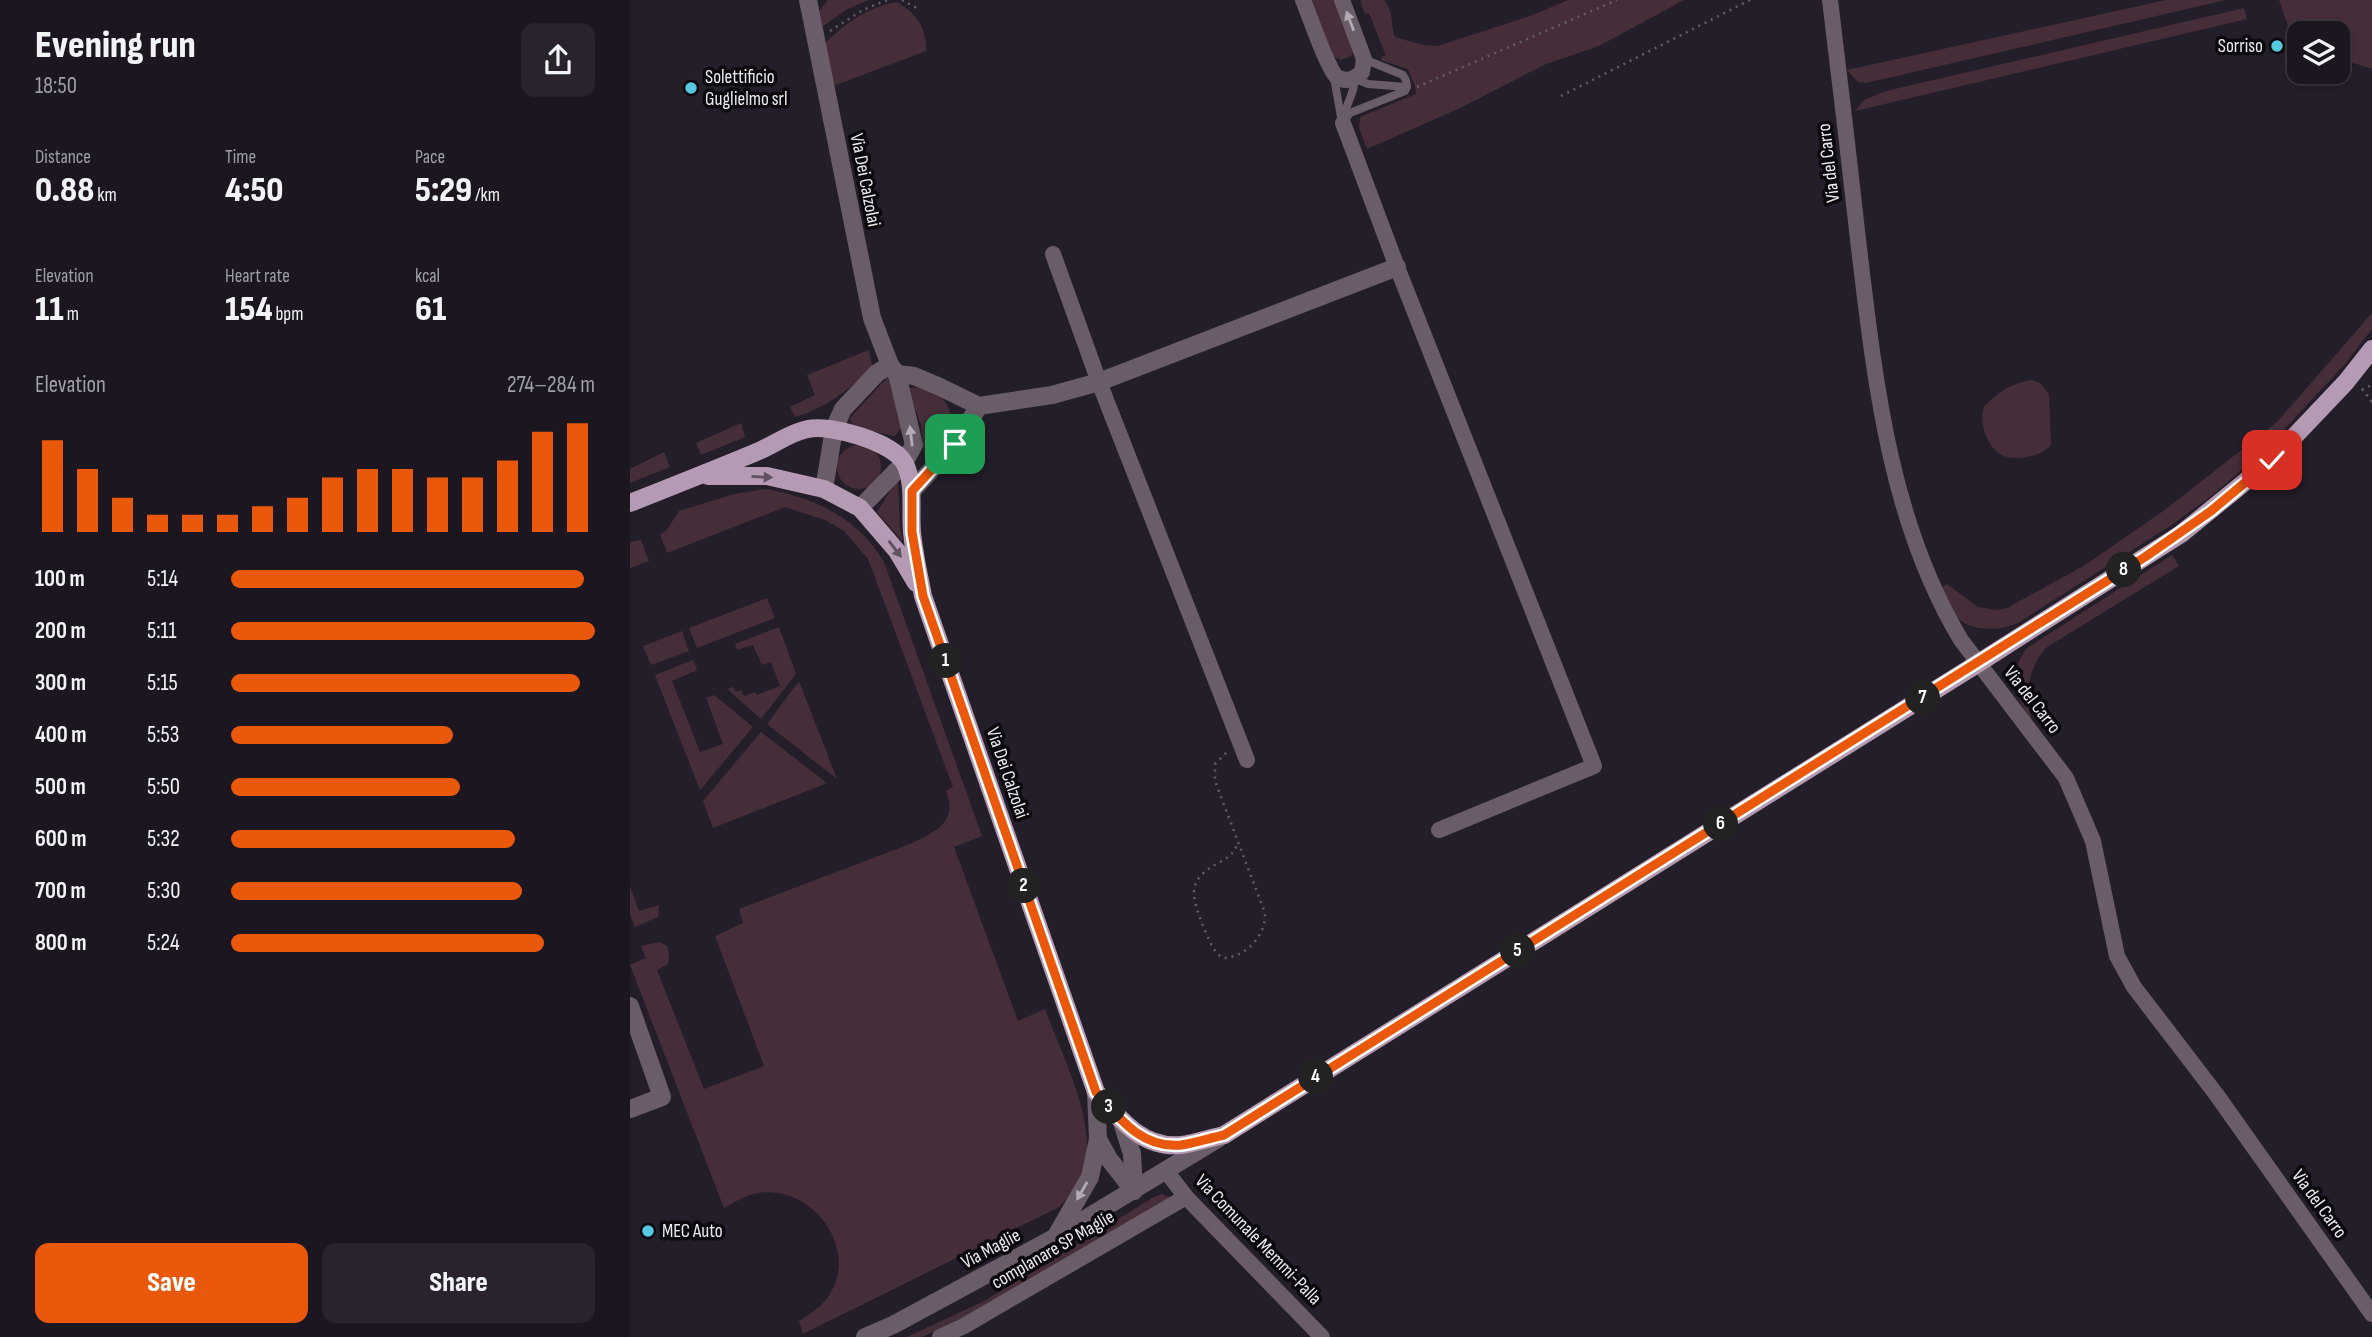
<!DOCTYPE html>
<html lang="en">
<head>
<meta charset="utf-8">
<style>
	body { margin:0; font-family:"Sofia Sans Condensed",sans-serif; background:#28232d; color:#f1f3f6; height:100vh; display:flex; flex-direction:column; font-size:26px; white-space:nowrap }
	* { box-sizing:border-box; margin:0 }
	p { font-size:23px; color:#a09fa5 }
	.icon { flex:none; width:38px; height:38px; fill:none; stroke:currentColor; stroke-width:2; stroke-linecap:round; stroke-linejoin:round }
	.map { position:relative; flex:1; overflow:hidden }
	.sheet { display:flex; flex-direction:column; background:#1b1620; width:630px }
	.sheet>* { flex:none }
	.controls { position:absolute; left:1657px; top:21px; display:grid; gap:14px }
	.controls a { display:grid; place-items:center; width:63px; height:63px; border-radius:14px; background:#1b1620; box-shadow:0 4px 10px #0003,0 0 0 2px #39353e; font-size:35px }
	.pin { position:absolute; display:grid; place-items:center; width:60px; height:60px; color:#fff; margin:-30px; border-radius:14px; box-shadow:0 4px 10px #0006 }
	.km { position:absolute; width:35px; height:35px; margin:-18px; border-radius:50%; background:#222; color:#fff; font-size:19px; line-height:35px; text-align:center }
	.round { display:grid; place-items:center; flex:none; width:74px; height:74px; border-radius:14px; background:#28232d }
	.headline { display:flex; align-items:center; justify-content:space-between; height:119px; padding:0 35px }
	h1 { font-size:38px; font-weight:800; line-height:52px }
	.figures { display:grid; grid-template-columns:repeat(3,1fr); gap:10px; height:119px; padding:7px 35px }
	.figures div { display:grid; align-content:center }
	.figures b { font-size:35px; font-weight:800 }
	.figures small { font-size:19px; font-weight:400 }
	.figures p { font-size:19px }
	.chart { height:196px; padding:14px 35px }
	.chart p { display:flex; justify-content:space-between }
	.chart svg { width:100%; height:126px; margin-top:7px; stroke:#ea580c; stroke-width:6 }
	.action { display:flex; gap:14px; margin-top:auto; padding:14px 35px }
	.action a { flex:1; height:80px; border-radius:14px; background:#ea580c; color:#fff; font-size:28px; font-weight:800; line-height:80px; text-align:center }
	.action a+a { background:#28232d; color:#f1f3f6 }
	ul { padding:0 35px; list-style:none; font-size:23px }
	li { display:grid; grid-template-columns:112px 84px 1fr; align-items:center; height:52px }
	li i { height:18px; border-radius:9px; background:#ea580c }
	main { display:flex; flex:1; min-height:0 }
	.map>svg:first-child { display:block }
	.green { fill:#452e3a }
	.lines { fill:none; stroke-linecap:round; stroke-linejoin:round }
	.path { stroke:#625d68; stroke-width:2.5; stroke-dasharray:2 5; stroke-linecap:butt }
	.service { stroke:#6a5d69; stroke-width:8 }
	.minor { stroke:#6a5d69; stroke-width:16 }
	.tertiary { stroke:#6a5d69; stroke-width:18 }
	.primary { stroke:#b49ab2; stroke-width:18 }
	.oneway { fill:#b3abb4 }
	.oneway2 { fill:#605260 }
	.route-casing { stroke:#fff; stroke-width:14 }
	.route { stroke:#ea580c; stroke-width:9 }
	.poi-dot { fill:#56c9e0; stroke:#0c090e; stroke-width:2.5 }
	.labels { text-anchor:middle; dominant-baseline:central; stroke-width:7; stroke-linejoin:round; paint-order:stroke }
	.poi-label { font-size:19px; fill:#eeeaf2; stroke:#0c090e; text-anchor:start }
	.street-label { font-size:19px; fill:#eeeaf2; stroke:#0c090e }
</style>
</head>
<body>
<main>
<section class="sheet">
<div class="headline"><div><h1>Evening run</h1><p>18:50</p></div><a class="round"><svg class="icon" aria-label="share" viewBox="0 0 24 24"><path d="M12 15V3M7 8l5-5 5 5M5 13v7h14v-7"/></svg></a></div>
<div class="figures">
<div><p>Distance</p><b>0.88<small> km</small></b></div>
<div><p>Time</p><b>4:50</b></div>
<div><p>Pace</p><b>5:29<small> /km</small></b></div>
</div>
<div class="figures">
<div><p>Elevation</p><b>11<small> m</small></b></div>
<div><p>Heart rate</p><b>154<small> bpm</small></b></div>
<div><p>kcal</p><b>61</b></div>
</div>
<div class="chart"><p><span>Elevation</span>274–284 m</p>
<svg viewBox="0 0 160 44" preserveAspectRatio="none"><path d="M5 44V12M15 44V22M25 44V32M35 44V38M45 44V38M55 44V38M65 44V35M75 44V32M85 44V25M95 44V22M105 44V22M115 44V25M125 44V25M135 44V19M145 44V9M155 44V6"/></svg>
</div>
<ul>
<li><b>100 m</b>5:14<i style="width:97%"></i></li>
<li><b>200 m</b>5:11<i style="width:100%"></i></li>
<li><b>300 m</b>5:15<i style="width:96%"></i></li>
<li><b>400 m</b>5:53<i style="width:61%"></i></li>
<li><b>500 m</b>5:50<i style="width:63%"></i></li>
<li><b>600 m</b>5:32<i style="width:78%"></i></li>
<li><b>700 m</b>5:30<i style="width:80%"></i></li>
<li><b>800 m</b>5:24<i style="width:86%"></i></li>
</ul>
<div class="action"><a>Save</a><a>Share</a></div>
</section>
<div class="map">
<svg width="1742" height="1337" viewBox="0 0 1742 1337">
	<rect width="100%" height="100%" fill="#241e2a"/>
	<g class="green">
		<path d="M 198,0 L 239,0 L 217,9 L 192,27 L 190,10 Z"/>
		<path d="M 681,0 L 705,0 L 723,50 L 722,56 L 711,60 L 703,56 Z"/>
		<path d="M 733,0 L 754,0 C 764,11 760,24 765,37 L 793,45 L 808,46 L 900,16 L 938,0 L 1054,0 L 969,46 L 916,64 L 828,109 L 737,149 L 729,128 L 730,117 L 786,94 L 785,86 L 778,69 L 751,60 L 752,56 L 756,56 L 739,13 L 735,14 L 730,1 Z"/>
		<path d="M 1536,0 L 1596,0 L 1236,83 L 1228,82 L 1217,70 Z"/>
		<path d="M 1649,0 L 1742,0 L 1742,69 L 1708,58 L 1708,33 L 1677,33 L 1676,31 L 1661,34 Z"/>
		<path d="M 267,2 C 286,13 297,28 296,51 L 203,86 L 194,44 C 216,23 237,7 267,2 Z"/>
		<path d="M 1614,8 L 1617,19 L 1225,111 L 1234,100 L 1256,91 Z"/>
		<path d="M 1742,313 L 1742,329 L 1715,364 L 1636,449 L 1580,497 L 1540,526 L 1388,623 C 1368,631 1339,633 1324,614 C 1318,607 1315,596 1311,588 L 1317,584 L 1348,607 L 1367,610 L 1377,608 L 1455,565 L 1536,509 L 1647,422 Z"/>
		<path d="M 239,350 L 242,366 C 223,388 194,409 165,417 L 160,407 L 185,395 L 177,375 Z"/>
		<path d="M 257,378 L 259,378 L 272,428 L 264,436 L 223,427 L 220,418 Z"/>
		<path d="M 1402,380 L 1410,383 L 1419,394 L 1421,445 C 1413,456 1387,461 1374,456 C 1358,450 1348,422 1354,407 C 1367,392 1382,383 1402,380 Z"/>
		<path d="M 293,387 C 300,390 308,393 313,399 C 331,420 317,446 294,454 L 291,426 L 278,388 Z"/>
		<path d="M 111,423 L 115,437 L 71,455 L 66,443 Z"/>
		<circle cx="229" cy="467" r="22"/>
		<path d="M 34,452 L 40,467 L 0,483 L 0,469 Z"/>
		<path d="M 266,482 L 268,482 L 270,530 L 274,543 L 247,512 Z"/>
		<path d="M 136,489 C 186,498 228,518 254,562 L 352,836 L 324,847 L 388,1021 L 415,1009 C 432,1056 471,1128 452,1177 C 447,1189 438,1198 429,1207 L 173,1334 L 169,1321 C 180,1314 190,1308 198,1297 C 232,1249 180,1180 124,1194 C 114,1196 103,1203 94,1208 L 0,965 L 16,958 L 11,946 L 29,942 L 37,946 L 39,953 L 38,964 L 27,970 L 74,1089 L 134,1066 L 85,936 L 113,923 L 109,909 L 280,844 C 304,833 329,822 316,791 L 323,787 L 238,559 L 214,531 L 195,520 L 155,507 L 37,553 L 30,534 L 36,531 L 49,511 L 104,494 Z"/>
		<path d="M 11,540 L 19,561 L 0,568 L 0,542 Z"/>
		<path d="M 1542,555 L 1549,566 L 1417,647 C 1396,670 1395,696 1403,724 C 1385,697 1376,677 1397,648 Z"/>
		<path d="M 137,598 L 145,618 L 67,648 L 59,628 Z"/>
		<path d="M 149,627 L 166,674 L 131,719 L 97,689 L 103,687 L 106,692 L 111,690 L 114,696 L 125,692 L 127,695 L 150,686 L 141,662 L 132,665 L 123,645 L 107,650 L 105,644 Z"/>
		<path d="M 52,631 L 59,651 L 21,665 L 13,646 Z"/>
		<path d="M 63,660 L 67,670 L 42,681 L 70,752 L 93,744 L 76,698 L 84,695 L 123,727 L 70,790 L 25,675 Z"/>
		<path d="M 169,681 L 207,779 L 137,724 Z"/>
		<path d="M 131,732 L 197,783 L 83,828 L 73,801 Z"/>
		<path d="M 0,886 L 9,911 L 29,905 L 28,917 L 5,927 L 0,914 Z"/>
		<path d="M 532,1194 L 542,1198 L 348,1311 L 292,1337 L 277,1337 L 354,1301 L 524,1197 Z"/>
	</g>
	<g class="lines">
		<g class="path">
			<path d="M 272,0 L 287,8"/>
			<path d="M 200,31 L 233,10 L 257,0"/>
			<path d="M 787,87 L 987,0"/>
			<path d="M 931,96 L 1120,0"/>
			<path d="M 1732,389 L 1742,402"/>
			<path d="M 1732,390 L 1742,385"/>
			<path d="M 596,753 L 585,764 L 585,781 L 635,913 C 636,936 616,957 593,958 C 582,952 578,936 573,926 C 561,894 556,880 590,862 C 599,857 604,853 608,843"/>
		</g>
		<g class="service">
			<path d="M 704,78 L 711,117"/>
			<path d="M 714,120 C 714,105 726,93 724,78 L 738,84 L 777,87"/>
			<path d="M 713,123 L 720,113 L 775,91 C 778,85 777,81 773,75 L 734,59"/>
		</g>
		<g class="minor">
			<path d="M 673,0 C 679,14 698,70 707,77 C 716,83 725,79 732,72 L 734,59 L 712,0"/>
			<path d="M 1200,0 C 1210,83 1220,165 1229,248 C 1245,382 1260,522 1331,640 L 1436,778 L 1463,841 L 1487,956 L 1504,987 L 1586,1094 L 1742,1314"/>
			<path d="M 713,123 L 767,267 L 964,766 L 809,830"/>
			<path d="M 423,254 L 469,382 L 617,760"/>
			<path d="M 536,1171 L 556,1197 L 692,1337"/>
			<path d="M 310,1337 L 334,1326 L 556,1197"/>
		</g>
		<g class="tertiary">
			<path d="M 178,0 L 242,318 L 260,365 L 267,374 L 284,445 L 274,463 L 230,508"/>
			<path d="M 267,374 L 284,376 L 308,386 L 349,406 L 422,395 L 469,382 L 767,267"/>
			<path d="M 194,489 L 204,429 L 213,409 L 247,373 L 260,365"/>
			<path d="M 282,491 L 325,444 L 349,406"/>
			<path d="M 0,1006 L 32,1097 L 0,1109"/>
			<path d="M 492,1122 L 502,1154 L 504,1191"/>
			<path d="M 468,1139 L 479,1159 L 504,1191"/>
			<path d="M 426,1236 L 460,1177 L 468,1139 L 466,1092"/>
			<path d="M 235,1337 L 263,1325 L 424,1238 L 589,1138"/>
		</g>
		<g class="primary">
			<path d="M 78,476 L 137,476 L 194,489 L 230,508 L 267,551 L 286,583"/>
			<path d="M 0,503 C 43,486 86,469 129,451 C 145,444 161,432 178,429 C 200,424 264,442 275,464 C 285,485 280,509 282,532 C 284,553 289,575 293,596 L 466,1092 C 489,1118 512,1149 551,1145 C 565,1143 580,1138 594,1135 L 1347,664 L 1551,534 L 1642,460 L 1716,382 L 1742,349"/>
		</g>
	</g>
	<defs><path id="oneway-solid" d="M-6-.8H1V-3.2L6.5 0L1 3.2V.8H-6Z" transform="scale(1.75)"/></defs>
	<g class="oneway">
		<use href="#oneway-solid" transform="translate(720 21) rotate(-111)"/>
		<use href="#oneway-solid" transform="translate(281 436) rotate(-97)"/>
		<use href="#oneway-solid" transform="translate(452 1191) rotate(120)"/>
	</g>
	<g class="oneway2">
		<use href="#oneway-solid" transform="translate(132 477) rotate(3)"/>
		<use href="#oneway-solid" transform="translate(265 549) rotate(53)"/>
	</g>
	<g class="lines">
		<g class="route-casing">
			<path id="route" d="M 325,444 L 282,491 L 282,532 L 293,596 L 466,1092 C 489,1118 512,1149 551,1145 C 565,1143 580,1138 594,1135 L 1515,557 L 1581,511 L 1642,460"/>
		</g>
		<use href="#route" class="route"/>
	</g>
	<g class="poi-dot">
		<circle cx="1647" cy="46" r="7"/>
		<circle cx="61" cy="88" r="7"/>
		<circle cx="18" cy="1231" r="7"/>
	</g>
	<g class="labels">
		<g class="poi-label">
			<text x="1633" y="46" text-anchor="end">Sorriso</text>
			<text x="75" y="77">Solettificio<tspan x="75" dy="22">Guglielmo srl</tspan></text>
			<text x="32" y="1231">MEC Auto</text>
		</g>
		<g class="street-label">
			<text transform="translate(1199 163) rotate(-97)">Via del Carro</text>
			<text transform="translate(235 180) rotate(79)">Via Dei Calzolai</text>
			<text transform="translate(1402 700) rotate(52)">Via del Carro</text>
			<text transform="translate(377 773) rotate(71)">Via Dei Calzolai</text>
			<text transform="translate(1689 1204) rotate(54)">Via del Carro</text>
			<text transform="translate(628 1240) rotate(46)">Via Comunale Memmi-Palla</text>
			<text transform="translate(361 1249) rotate(-28)">Via Maglie</text>
			<text transform="translate(423 1250) rotate(-30)">complanare SP Maglie</text>
		</g>
	</g>
</svg>
<div class="controls">
<a><svg class="icon" aria-label="layers" viewBox="0 0 24 24"><path d="M12 4l9 5-9 5-9-5zM3 14l9 5 9-5"/></svg></a>
</div>
<div class="pin" style="left:325px;top:444px;background:#1e9e55"><svg class="icon" aria-label="arrive" viewBox="0 0 24 24"><path d="M6 21V4h12l-3 4 3 4H6"/></svg></div>
<div class="pin" style="left:1642px;top:460px;background:#d93025"><svg class="icon" aria-label="check" viewBox="0 0 24 24"><path d="M5 12l5 5 9-10"/></svg></div>
<b class="km" style="left:316px;top:661px">1</b>
<b class="km" style="left:394px;top:886px">2</b>
<b class="km" style="left:479px;top:1107px">3</b>
<b class="km" style="left:686px;top:1077px">4</b>
<b class="km" style="left:888px;top:951px">5</b>
<b class="km" style="left:1091px;top:824px">6</b>
<b class="km" style="left:1293px;top:698px">7</b>
<b class="km" style="left:1494px;top:570px">8</b>
</div>
</main>
</body>
</html>
